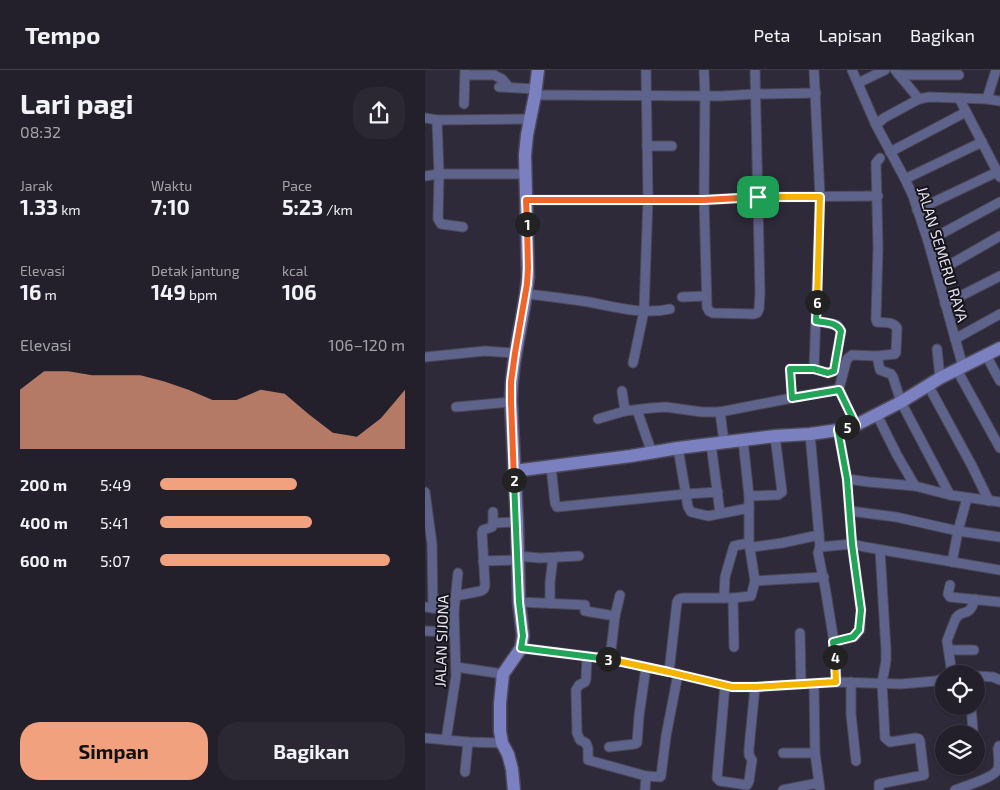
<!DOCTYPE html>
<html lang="id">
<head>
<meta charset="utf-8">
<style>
	body { margin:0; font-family:"Exo 2",sans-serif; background:#2b2834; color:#f1f3f6; height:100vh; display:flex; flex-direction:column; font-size:19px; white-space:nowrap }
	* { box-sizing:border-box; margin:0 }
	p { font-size:16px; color:#a3a3a9 }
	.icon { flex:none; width:28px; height:28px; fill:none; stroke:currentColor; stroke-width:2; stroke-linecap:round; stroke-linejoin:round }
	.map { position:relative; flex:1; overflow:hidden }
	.sheet { display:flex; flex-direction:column; background:#23202c; width:425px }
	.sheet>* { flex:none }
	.controls { position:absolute; left:510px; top:595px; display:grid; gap:10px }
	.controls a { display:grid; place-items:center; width:50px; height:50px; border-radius:50%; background:#23202c; box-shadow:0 1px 4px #0004,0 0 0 1px #403e48; font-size:25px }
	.pin { position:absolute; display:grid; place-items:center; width:42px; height:42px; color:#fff; margin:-21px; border-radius:10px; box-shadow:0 2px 8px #0006 }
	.km { position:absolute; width:25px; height:25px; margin:-12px; border-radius:50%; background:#222; color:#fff; font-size:14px; line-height:25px; text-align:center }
	.round { display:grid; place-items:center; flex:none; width:52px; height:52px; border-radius:20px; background:#2b2834 }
	.head { display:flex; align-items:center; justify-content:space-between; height:85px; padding:0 20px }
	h1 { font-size:28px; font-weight:700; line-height:38px }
	.metrics { display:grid; grid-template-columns:repeat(3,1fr); gap:8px; height:85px; padding:5px 20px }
	.metrics div { display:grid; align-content:center }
	.metrics b { font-size:21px; font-weight:700 }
	.metrics small { font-size:14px; font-weight:400 }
	.metrics p { font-size:14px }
	.chart { height:140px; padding:10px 20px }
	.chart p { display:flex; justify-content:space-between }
	.chart svg { width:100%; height:90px; margin-top:5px; fill:#f2a17e; opacity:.7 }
	.cta { display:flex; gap:10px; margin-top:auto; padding:10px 20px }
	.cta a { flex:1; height:58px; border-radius:20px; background:#f2a17e; color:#111; font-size:20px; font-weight:700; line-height:58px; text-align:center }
	.cta a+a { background:#2b2834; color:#f1f3f6 }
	ul { padding:0 20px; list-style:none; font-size:16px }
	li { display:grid; grid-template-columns:80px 60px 1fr; align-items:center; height:38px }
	li i { height:12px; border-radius:6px; background:#f2a17e }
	header { display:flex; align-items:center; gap:30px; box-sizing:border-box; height:70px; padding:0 25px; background:#23202c; border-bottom:1px solid #403e48 }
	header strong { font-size:24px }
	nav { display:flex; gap:28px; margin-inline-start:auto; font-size:18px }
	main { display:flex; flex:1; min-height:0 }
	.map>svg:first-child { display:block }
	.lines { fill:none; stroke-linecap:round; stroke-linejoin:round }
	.street-casing { stroke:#4c4857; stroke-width:11 }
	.secondary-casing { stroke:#4c4857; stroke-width:15 }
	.street { stroke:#5e638b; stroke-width:9 }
	.secondary { stroke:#7a80c0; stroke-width:12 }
	.split-1-casing { stroke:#fff; stroke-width:10 }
	.split-2-casing { stroke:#fff; stroke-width:10 }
	.split-3-casing { stroke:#fff; stroke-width:10 }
	.split-4-casing { stroke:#fff; stroke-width:10 }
	.split-5-casing { stroke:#fff; stroke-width:10 }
	.split-6-casing { stroke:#fff; stroke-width:10 }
	.split-7-casing { stroke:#fff; stroke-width:10 }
	.split-1 { stroke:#f0652b; stroke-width:6 }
	.split-2 { stroke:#f0652b; stroke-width:6 }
	.split-3 { stroke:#22a559; stroke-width:6 }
	.split-4 { stroke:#f5b400; stroke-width:6 }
	.split-5 { stroke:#22a559; stroke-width:6 }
	.split-6 { stroke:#22a559; stroke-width:6 }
	.split-7 { stroke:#f5b400; stroke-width:6 }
	.labels { text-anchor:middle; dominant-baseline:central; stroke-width:4; stroke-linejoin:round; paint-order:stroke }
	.street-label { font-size:15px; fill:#e7e4ef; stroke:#16141b }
</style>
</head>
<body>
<header>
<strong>Tempo</strong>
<nav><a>Peta</a><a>Lapisan</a><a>Bagikan</a></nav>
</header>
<main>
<section class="sheet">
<div class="head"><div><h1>Lari pagi</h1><p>08:32</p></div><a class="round"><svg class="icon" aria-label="share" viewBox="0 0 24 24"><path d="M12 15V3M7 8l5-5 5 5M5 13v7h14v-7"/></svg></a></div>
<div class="metrics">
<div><p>Jarak</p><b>1.33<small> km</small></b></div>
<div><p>Waktu</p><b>7:10</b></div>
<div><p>Pace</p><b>5:23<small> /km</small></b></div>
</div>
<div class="metrics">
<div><p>Elevasi</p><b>16<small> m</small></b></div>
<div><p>Detak jantung</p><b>149<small> bpm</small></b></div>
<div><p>kcal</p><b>106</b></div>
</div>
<div class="chart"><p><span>Elevasi</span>106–120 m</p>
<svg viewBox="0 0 160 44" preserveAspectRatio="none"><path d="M0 44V15L10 6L20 6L30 8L40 8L50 8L60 11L70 15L80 20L90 20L100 15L110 17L120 27L130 36L140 38L150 29L160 15V44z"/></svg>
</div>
<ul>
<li><b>200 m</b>5:49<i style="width:56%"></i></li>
<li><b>400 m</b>5:41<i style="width:62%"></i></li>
<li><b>600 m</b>5:07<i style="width:94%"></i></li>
</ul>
<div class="cta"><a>Simpan</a><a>Bagikan</a></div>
</section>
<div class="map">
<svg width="575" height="720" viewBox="0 0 575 720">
	<rect width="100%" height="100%" fill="#2f2a3a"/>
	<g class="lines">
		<g class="street-casing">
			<g id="street">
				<path d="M 279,0 L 280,25 L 279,130 L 282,237 L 284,241 L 288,243 L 329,244 L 332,243 L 334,239 L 335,223 L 330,0"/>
				<path d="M 427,0 L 451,55 L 480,109 L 488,126 L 503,171 L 538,297"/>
				<path d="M 470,0 L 494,29"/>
				<path d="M 40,5 L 69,5 L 77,9 L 84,17"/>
				<path d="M 474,5 L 534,5"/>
				<path d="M 433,13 L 460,0"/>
				<path d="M 74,17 L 111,19"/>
				<path d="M 110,25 L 296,26 L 331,24 L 391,23"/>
				<path d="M 534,28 L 575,107"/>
				<path d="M 562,29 L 571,0"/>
				<path d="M 39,34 L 40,0"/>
				<path d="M 0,48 L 12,50 L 105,49"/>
				<path d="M 12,50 L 14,104 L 13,149 L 16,154 L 38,157"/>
				<path d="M 451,55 L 459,48 L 494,29 L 504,27 L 562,29 L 575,31"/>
				<path d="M 222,76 L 247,76"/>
				<path d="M 465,82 L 541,42"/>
				<path d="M 455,88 L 451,93 L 453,177 L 451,249 L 452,252 C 459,253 468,251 472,258 L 471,282 L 470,284 L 452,286 L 455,300 L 466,304 L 468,307 L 476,332 L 525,425"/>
				<path d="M 0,106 L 14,104 L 100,104"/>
				<path d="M 480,109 L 557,72"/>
				<path d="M 101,130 L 279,130 L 333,127 L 453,126"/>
				<path d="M 492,140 L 572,102"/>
				<path d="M 503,171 L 575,132"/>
				<path d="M 512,202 L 575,166"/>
				<path d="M 101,224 C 122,226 143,229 164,232 C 190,237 218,245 245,239"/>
				<path d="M 257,227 L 281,226"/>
				<path d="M 520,234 L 575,206"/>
				<path d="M 530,269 L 575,244"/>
				<path d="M 512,279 L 515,308"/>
				<path d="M 561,285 L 575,311"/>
				<path d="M 0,287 L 60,281 L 90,283"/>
				<path d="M 208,293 L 219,241 L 223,129 L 221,0"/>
				<path d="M 389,299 L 403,303 L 409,301 L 416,261 L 412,255 L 391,251"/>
				<path d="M 532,300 L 575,378"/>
				<path d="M 503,315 L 547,396 L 564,431"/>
				<path d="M 414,319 L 431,355"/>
				<path d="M 197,321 L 200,341"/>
				<path d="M 367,328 L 414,319 L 421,292 L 423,288 L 427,285 L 452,286"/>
				<path d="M 31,337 L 86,332"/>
				<path d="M 212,340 L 227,383"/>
				<path d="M 295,342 L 299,372"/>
				<path d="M 452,345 L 472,385 L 490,416"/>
				<path d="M 173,349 L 200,341 L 226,338 L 241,337 L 277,342 L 295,342 L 367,328 L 365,299 L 389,299 L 395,127 L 389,0"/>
				<path d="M 385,364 L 394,465 L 395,477 L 393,483 L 400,517 L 410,578 L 411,612"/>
				<path d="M 286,374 L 295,443"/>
				<path d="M 253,378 L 263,437 L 266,442 L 283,446 L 324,438"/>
				<path d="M 126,397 L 130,433 L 132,437 L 261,424 L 293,422"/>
				<path d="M 422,409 L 444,412 L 490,416 L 525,425 L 575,432"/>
				<path d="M 0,422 L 7,474 L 8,538"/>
				<path d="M 324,426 L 353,425 L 357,422 L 350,366"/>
				<path d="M 425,441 L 471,447 L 533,461 L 575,467"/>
				<path d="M 68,453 L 92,452"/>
				<path d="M 325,476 L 328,477 L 357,473 L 394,465"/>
				<path d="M 395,477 L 427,474 L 440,477 L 575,500"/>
				<path d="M 92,486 L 115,488 L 154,486"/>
				<path d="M 58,491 L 92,490"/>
				<path d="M 527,492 L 533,461 L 542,428"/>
				<path d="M 330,511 L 399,507"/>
				<path d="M 525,515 L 523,524 L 525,527 L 575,532"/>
				<path d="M 30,526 L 56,521 L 59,519 L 60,515 L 57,463 L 58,460 L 67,457 L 68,453 L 68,442"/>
				<path d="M 299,528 L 300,507 L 309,476 L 324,473"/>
				<path d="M 308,528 L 309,577"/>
				<path d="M 94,532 L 160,535 L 160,541 L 190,546"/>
				<path d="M 125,533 L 125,512 L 128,488"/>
				<path d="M 0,537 L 29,541"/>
				<path d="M 0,561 L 29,562"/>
				<path d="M 375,563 L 376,614"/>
				<path d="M 409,572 L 429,567 L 435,560 L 436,540 L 427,474 L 422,409 L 413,360"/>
				<path d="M 96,578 L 185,589 L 244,602 L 307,617 L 330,617 L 411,612 L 476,614 L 511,611 L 519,608"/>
				<path d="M 524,580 L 549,580"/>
				<path d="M 162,586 L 161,609 L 160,612 L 154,615 L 151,620 L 152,663 L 155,670 L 161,673 L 163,678 L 163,690 L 221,706"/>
				<path d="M 185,589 L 190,546 L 195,525"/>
				<path d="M 31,597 L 78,604"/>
				<path d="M 244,602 L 252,532 L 254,529 L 257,528 L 308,528 L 326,526 L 330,511 L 324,473 L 324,426 L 318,370"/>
				<path d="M 527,604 L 522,571 L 523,568 C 525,563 529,552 531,548 C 538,538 544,549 550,529"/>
				<path d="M 551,606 L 568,607 L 575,610"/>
				<path d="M 426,612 L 426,644 L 431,691"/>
				<path d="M 389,614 L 390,683 L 395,720"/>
				<path d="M 300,615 L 292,708 L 295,711 L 322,715 L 324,711 L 327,690 L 324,685 L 324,678 L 330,617"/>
				<path d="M 546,636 L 548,661"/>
				<path d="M 0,668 L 43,672 L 77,673"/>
				<path d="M 21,670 L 31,606 L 29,541 L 33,503"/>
				<path d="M 184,677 L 210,674 L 212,673 L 214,646 L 221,597"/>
				<path d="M 358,683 L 390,683"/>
				<path d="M 40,702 L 43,672"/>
				<path d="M 220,720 L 221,706 L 235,707 L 236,706 L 241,666 L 253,604"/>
				<path d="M 358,720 L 393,713"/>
				<path d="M 454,720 L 454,714 L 499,705 L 495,671 L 494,669 L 491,668 L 465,672 L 460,668 L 457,613 L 461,591 L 461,580 L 455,480"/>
				<path d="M 530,720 C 540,716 569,708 573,699 C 575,693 573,685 573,679 L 574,676 L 575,676"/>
			</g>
		</g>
		<g class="secondary-casing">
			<g id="secondary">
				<path d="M 89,401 L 206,386 L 253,378 L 350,366 L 385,364 L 413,360 L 431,355 L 476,332 L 515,308 L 575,278"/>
				<path d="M 89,720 L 87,699 L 83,684 L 77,673 L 75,661 L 75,633 L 78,604 L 96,578 L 98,566 L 94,532 L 92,452 L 86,332 C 86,289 99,249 103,207 L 100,85 L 102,65 L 110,25 L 113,0"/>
			</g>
		</g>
		<use href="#street" class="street"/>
		<use href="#secondary" class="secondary"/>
	</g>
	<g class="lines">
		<g class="split-1-casing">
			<path id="split-1" d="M 102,154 L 101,130 L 279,130 L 333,127"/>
		</g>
		<g class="split-2-casing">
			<path id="split-2" d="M 89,410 L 86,332 L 86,312 L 90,283 L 102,214 L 103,198 L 102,154"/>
		</g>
		<g class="split-3-casing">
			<path id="split-3" d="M 89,410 L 94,532 L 98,566 L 96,578 L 183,589"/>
		</g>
		<g class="split-4-casing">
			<path id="split-4" d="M 183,589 L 244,602 L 307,617 L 330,617 L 411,612 L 410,587"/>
		</g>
		<g class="split-5-casing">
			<path id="split-5" d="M 410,587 L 408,572 L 428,567 L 434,560 L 436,540 L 427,474 L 422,409 L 413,360 L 422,357"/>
		</g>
		<g class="split-6-casing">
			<path id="split-6" d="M 392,232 L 391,251 C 400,253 412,252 416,261 L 409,301 L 403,303 L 389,299 L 365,299 L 367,328 L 414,320 L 431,355 L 422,357"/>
		</g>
		<g class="split-7-casing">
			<path id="split-7" d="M 333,127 L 395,127 L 392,232"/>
		</g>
		<use href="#split-1" class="split-1"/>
		<use href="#split-2" class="split-2"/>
		<use href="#split-3" class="split-3"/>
		<use href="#split-4" class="split-4"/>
		<use href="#split-5" class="split-5"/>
		<use href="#split-6" class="split-6"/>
		<use href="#split-7" class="split-7"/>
	</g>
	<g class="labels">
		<g class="street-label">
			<text transform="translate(518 184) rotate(73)">JALAN SEMERU RAYA</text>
			<text transform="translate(16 571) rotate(-88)">JALAN SIJONA</text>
		</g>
	</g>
</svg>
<div class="controls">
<a><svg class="icon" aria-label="locate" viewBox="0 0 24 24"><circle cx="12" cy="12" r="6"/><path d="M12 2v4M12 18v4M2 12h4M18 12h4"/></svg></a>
<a><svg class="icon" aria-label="layers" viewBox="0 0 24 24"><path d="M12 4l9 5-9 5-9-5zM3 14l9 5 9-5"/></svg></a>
</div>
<div class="pin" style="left:333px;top:127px;background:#1e9e55"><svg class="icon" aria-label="arrive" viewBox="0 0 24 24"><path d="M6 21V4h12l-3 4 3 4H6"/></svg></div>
<b class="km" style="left:102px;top:154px">1</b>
<b class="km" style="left:89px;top:410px">2</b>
<b class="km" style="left:183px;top:589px">3</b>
<b class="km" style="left:410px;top:587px">4</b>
<b class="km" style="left:422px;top:357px">5</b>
<b class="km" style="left:392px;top:232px">6</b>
</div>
</main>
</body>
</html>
